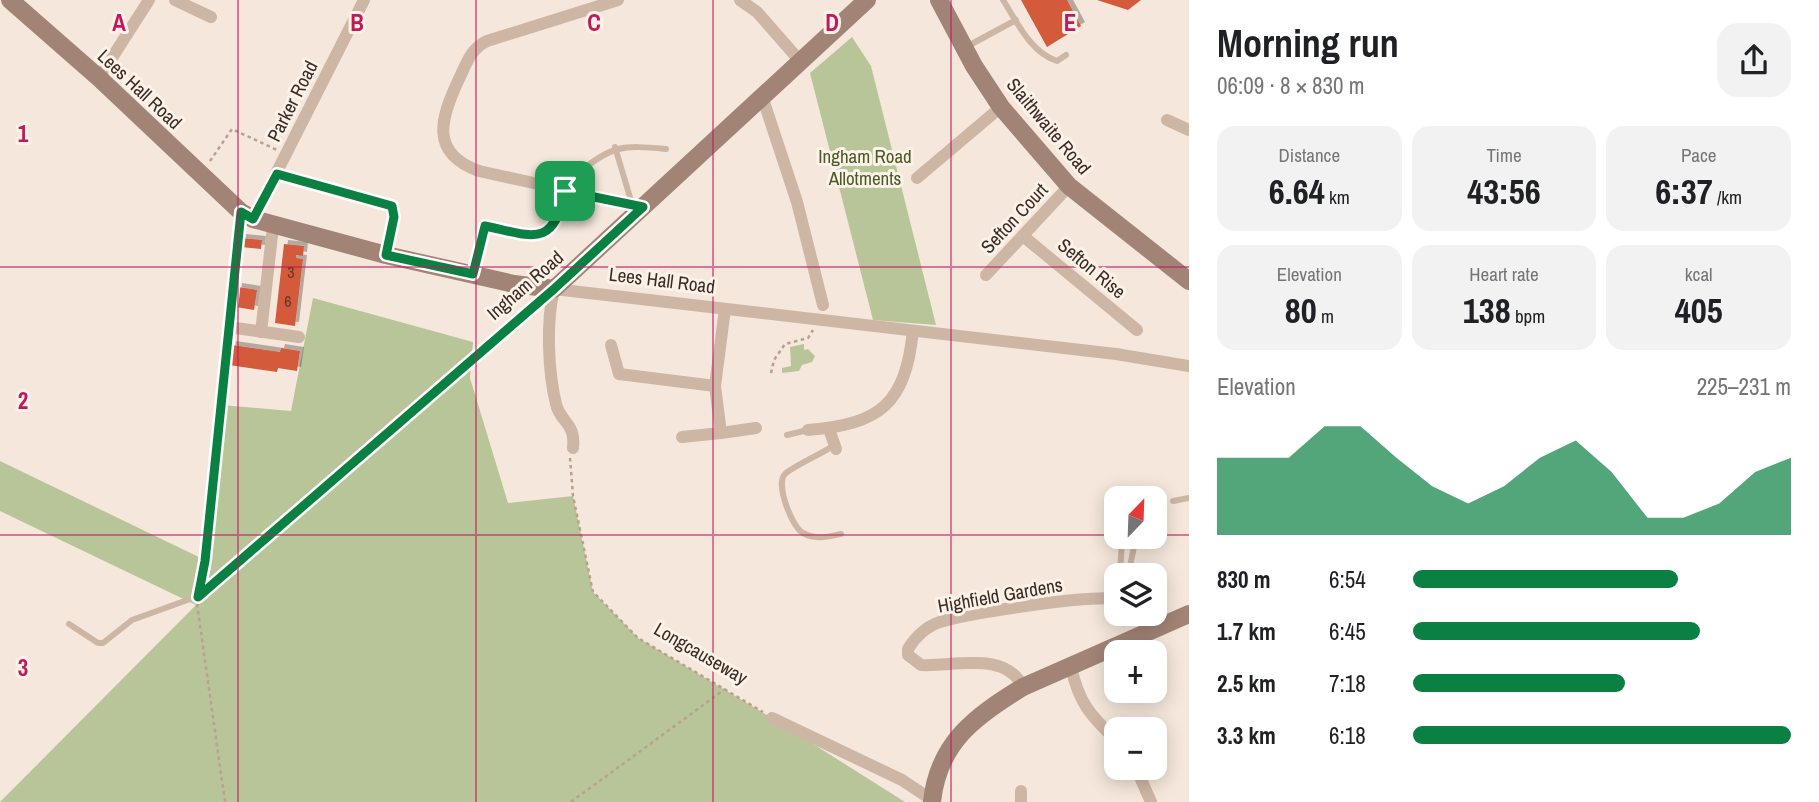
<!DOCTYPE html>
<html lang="en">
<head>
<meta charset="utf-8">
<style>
	body { margin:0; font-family:"Archivo Narrow",sans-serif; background:#f2f2f2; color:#202124; height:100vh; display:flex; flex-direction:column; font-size:26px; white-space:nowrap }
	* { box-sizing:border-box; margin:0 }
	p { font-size:23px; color:#757577 }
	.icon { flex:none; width:38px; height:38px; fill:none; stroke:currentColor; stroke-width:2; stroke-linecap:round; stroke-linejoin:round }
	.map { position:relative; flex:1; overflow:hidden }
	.drawer { display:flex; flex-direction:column; background:#fff; width:630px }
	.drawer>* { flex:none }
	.needle { width:46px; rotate:23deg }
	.tools { position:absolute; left:1104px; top:486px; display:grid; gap:14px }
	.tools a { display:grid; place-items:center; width:63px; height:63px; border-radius:14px; background:#fff; box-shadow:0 4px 18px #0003; font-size:35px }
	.pin { position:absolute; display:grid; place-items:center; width:60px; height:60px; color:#fff; margin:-30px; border-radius:14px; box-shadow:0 4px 10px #0006 }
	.round { display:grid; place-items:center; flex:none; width:74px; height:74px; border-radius:21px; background:#f2f2f2 }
	.headline { display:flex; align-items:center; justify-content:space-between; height:119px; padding:0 28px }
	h1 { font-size:38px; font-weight:700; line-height:52px }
	.metrics { display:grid; grid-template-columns:repeat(3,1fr); gap:10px; height:119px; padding:7px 28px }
	.metrics div { display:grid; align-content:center; border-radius:18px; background:#f2f2f2; text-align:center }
	.metrics b { font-size:35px; font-weight:700 }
	.metrics small { font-size:19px; font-weight:400 }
	.metrics p { font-size:19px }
	.chart { height:196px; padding:14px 28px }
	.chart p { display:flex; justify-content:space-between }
	.chart svg { width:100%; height:126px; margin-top:7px; fill:#0b8043; opacity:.7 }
	ul { padding:0 28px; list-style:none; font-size:23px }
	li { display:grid; grid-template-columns:112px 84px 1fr; align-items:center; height:52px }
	li i { height:18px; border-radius:9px; background:#0b8043 }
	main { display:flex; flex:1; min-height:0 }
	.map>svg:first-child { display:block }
	.green { fill:#b8c599 }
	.building { fill:#d35a3a; filter:url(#shadow) }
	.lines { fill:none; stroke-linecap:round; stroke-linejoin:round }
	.path { stroke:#baa08f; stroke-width:2.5; stroke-dasharray:3.5 3.5; stroke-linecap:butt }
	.lane { stroke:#ceb6a5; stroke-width:6 }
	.street { stroke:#ceb6a5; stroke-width:12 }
	.secondary { stroke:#a28476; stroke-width:18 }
	.route-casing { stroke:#fff; stroke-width:14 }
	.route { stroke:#0b8043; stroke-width:9 }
	.grid { fill:none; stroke:#c2185b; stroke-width:2; stroke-opacity:0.55 }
	.labels { text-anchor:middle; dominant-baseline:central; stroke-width:6; stroke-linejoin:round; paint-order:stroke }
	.number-label { font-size:16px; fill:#60382c }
	.street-label { font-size:19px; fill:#392c27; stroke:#fcf2e8 }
	.park-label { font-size:19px; fill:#4a5a28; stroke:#fcf2e8 }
	.grid-label { font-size:23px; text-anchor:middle; font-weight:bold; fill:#c2185b; stroke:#fcf2e8; stroke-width:6; stroke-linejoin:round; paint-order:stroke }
</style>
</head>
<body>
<main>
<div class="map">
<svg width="1189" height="802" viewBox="0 0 1189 802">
	<defs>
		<filter id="shadow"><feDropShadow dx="4" dy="-4" stdDeviation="0" flood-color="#0004"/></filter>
	</defs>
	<rect width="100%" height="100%" fill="#f5e7db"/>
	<g class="green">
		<path d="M 852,37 L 871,66 L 936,325 L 873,320 L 810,73 Z"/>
		<path d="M 313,298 L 473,342 L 470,378 L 508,503 L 573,496 L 593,592 L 638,638 L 772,718 L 905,802 L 0,802 L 196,605 L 0,511 L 0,461 L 205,560 L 221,405 L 291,411 Z"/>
		<path d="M 804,344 L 804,350 L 808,349 L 815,356 L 812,362 L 802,365 L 799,371 L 782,373 L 782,368 L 791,366 L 790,347 Z"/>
	</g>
	<g class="building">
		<path d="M 1021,0 L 1067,0 L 1081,26 L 1047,47 Z"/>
		<path d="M 1097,0 L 1141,0 L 1128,10 Z"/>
		<path d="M 242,238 L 262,240 L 261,249 L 241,247 Z"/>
		<path d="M 284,244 L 304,246 L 303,256 L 296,255 L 296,258 L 303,259 L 295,326 L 275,323 Z"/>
		<path d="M 238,287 L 257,290 L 254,310 L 236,307 Z"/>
		<path d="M 232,345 L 280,352 L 281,348 L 300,351 L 297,371 L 278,368 L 277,372 L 229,365 Z"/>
	</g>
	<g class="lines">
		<g class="path">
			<path d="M 210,161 L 232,129 L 277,150"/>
			<path d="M 287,177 L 392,206 L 394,217 L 389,239"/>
			<path d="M 476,261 L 483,233"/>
			<path d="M 230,316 L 239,229"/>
			<path d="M 771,373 L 774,360 L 785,344 L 808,338 L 813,330"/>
			<path d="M 570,458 L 573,496 L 593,592 L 638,638 L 763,712"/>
			<path d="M 201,581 L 228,337"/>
			<path d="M 197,604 L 225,802"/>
			<path d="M 571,802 L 725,689"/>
		</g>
		<g class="lane">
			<path d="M 1003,0 C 1017,22 1031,53 1057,61 L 1066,55"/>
			<path d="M 966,47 L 1016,20"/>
			<path d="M 615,147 L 632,204"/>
			<path d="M 578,173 C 613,145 622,145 666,149"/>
			<path d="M 485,226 C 533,236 553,249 565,192"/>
			<path d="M 787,435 L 808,430"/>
			<path d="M 833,446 C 823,453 792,467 785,474 C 775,484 792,527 803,533 C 816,540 828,537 841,534"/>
			<path d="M 1173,501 L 1189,498"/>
			<path d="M 1120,576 L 1122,537"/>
			<path d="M 1128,576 L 1136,537"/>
			<path d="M 69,624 L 98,643 L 103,643 L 132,620 L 204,594"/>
		</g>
		<g class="street">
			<path d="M 175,0 L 211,17"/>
			<path d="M 618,0 L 487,41 C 470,49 466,65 458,81 C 441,118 429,153 479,171 L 643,207"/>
			<path d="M 740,0 L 757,12 L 800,61"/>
			<path d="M 99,78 L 149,0"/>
			<path d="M 762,96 L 797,202 L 823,305"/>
			<path d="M 1167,120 L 1189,130"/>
			<path d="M 917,178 L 1001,107"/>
			<path d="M 253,219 L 364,0"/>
			<path d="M 1023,236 L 1137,330"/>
			<path d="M 986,275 L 1069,186"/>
			<path d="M 554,289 L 1116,354 L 1189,366"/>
			<path d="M 554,289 C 546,322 548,371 556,404 C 560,422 576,423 573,448"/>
			<path d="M 236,328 L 299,337"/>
			<path d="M 261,332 L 273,227"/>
			<path d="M 611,345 L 619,374 L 715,386"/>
			<path d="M 829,429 L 836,449"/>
			<path d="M 808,430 C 881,424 905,404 913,331"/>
			<path d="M 721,433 L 756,428"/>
			<path d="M 682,437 L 721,433 L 715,386 L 725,309"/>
			<path d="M 204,594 L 364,450 L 554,289"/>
			<path d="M 1145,614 L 1155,629"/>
			<path d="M 1071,667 C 1079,703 1090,715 1116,740"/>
			<path d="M 1023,687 C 1005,650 954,667 921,665 L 908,655 L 908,649 C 915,637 927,626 940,622 C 968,613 1090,595 1116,599"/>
			<path d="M 772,718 L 902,780 L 932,800"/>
			<path d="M 1136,768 L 1151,802"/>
			<path d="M 1021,802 L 1021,791"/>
		</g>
		<g class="secondary">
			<path d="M 10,0 L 99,78 L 241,212 L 253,219 L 386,255 L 514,284 L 554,289 L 867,0"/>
			<path d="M 939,0 L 974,66 L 1001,107 L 1069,186 L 1189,281"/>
			<path d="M 932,802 C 938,743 975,716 1023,687 L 1189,614"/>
		</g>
	</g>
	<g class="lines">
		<g class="route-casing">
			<path id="route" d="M 277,174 L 392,206 L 394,217 L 386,255 L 473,274 L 485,226 C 533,236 553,249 565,191 L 643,207 L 554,289 L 198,597 L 205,561 L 241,212 L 253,219 Z"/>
		</g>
		<use href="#route" class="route"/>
	</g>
	<path class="grid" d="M 238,0 L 238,802M 476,0 L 476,802M 713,0 L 713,802M 951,0 L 951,802M 0,267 L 1189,267M 0,535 L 1116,535M 1155,535 L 1189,535"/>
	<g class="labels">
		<g class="number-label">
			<text x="291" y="272">3</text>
			<text x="288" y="301">6</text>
		</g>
		<g class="street-label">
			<text transform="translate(140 89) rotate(43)">Lees Hall Road</text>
			<text transform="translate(292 101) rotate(-63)">Parker Road</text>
			<text transform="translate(1049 126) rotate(50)">Slaithwaite Road</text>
			<text transform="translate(1014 218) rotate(-47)">Sefton Court</text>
			<text transform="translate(1092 268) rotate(40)">Sefton Rise</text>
			<text transform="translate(662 280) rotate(7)">Lees Hall Road</text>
			<text transform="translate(525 285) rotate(-41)">Ingham Road</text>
			<text transform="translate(1000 595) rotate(-10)">Highfield Gardens</text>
			<text transform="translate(701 653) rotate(30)">Longcauseway</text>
		</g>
		<g class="park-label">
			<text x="865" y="156">Ingham Road<tspan x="865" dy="22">Allotments</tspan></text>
		</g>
	</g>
	<g class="grid-label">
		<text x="119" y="31">A</text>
		<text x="357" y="31">B</text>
		<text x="594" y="31">C</text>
		<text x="832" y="31">D</text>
		<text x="1070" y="31">E</text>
		<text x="23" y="142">1</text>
		<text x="23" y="409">2</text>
		<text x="23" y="676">3</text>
	</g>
</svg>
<div class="tools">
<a><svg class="needle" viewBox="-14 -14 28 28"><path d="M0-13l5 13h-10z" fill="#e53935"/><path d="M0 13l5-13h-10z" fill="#757577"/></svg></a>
<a><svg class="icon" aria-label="layers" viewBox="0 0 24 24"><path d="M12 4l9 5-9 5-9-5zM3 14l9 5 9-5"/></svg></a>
<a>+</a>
<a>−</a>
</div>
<div class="pin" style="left:565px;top:191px;background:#1e9e55"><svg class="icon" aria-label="arrive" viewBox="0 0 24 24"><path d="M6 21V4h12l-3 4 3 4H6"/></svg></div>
</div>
<section class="drawer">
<div class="headline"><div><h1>Morning run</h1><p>06:09 · 8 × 830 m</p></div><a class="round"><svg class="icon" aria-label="share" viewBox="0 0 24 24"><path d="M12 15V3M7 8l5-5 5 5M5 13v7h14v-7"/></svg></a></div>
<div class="metrics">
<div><p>Distance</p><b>6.64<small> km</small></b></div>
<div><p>Time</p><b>43:56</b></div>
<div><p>Pace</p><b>6:37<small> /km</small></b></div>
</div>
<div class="metrics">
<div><p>Elevation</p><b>80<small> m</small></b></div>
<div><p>Heart rate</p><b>138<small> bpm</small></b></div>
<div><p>kcal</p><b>405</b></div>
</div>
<div class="chart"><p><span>Elevation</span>225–231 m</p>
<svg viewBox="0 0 160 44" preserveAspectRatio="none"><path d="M0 44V17L10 17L20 17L30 6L40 6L50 17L60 27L70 33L80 27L90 17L100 11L110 22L120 38L130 38L140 33L150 22L160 17V44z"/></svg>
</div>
<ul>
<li><b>830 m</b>6:54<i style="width:70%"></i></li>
<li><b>1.7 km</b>6:45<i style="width:76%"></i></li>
<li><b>2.5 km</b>7:18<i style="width:56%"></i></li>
<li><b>3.3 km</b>6:18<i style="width:100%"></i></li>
</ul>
</section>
</main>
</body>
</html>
